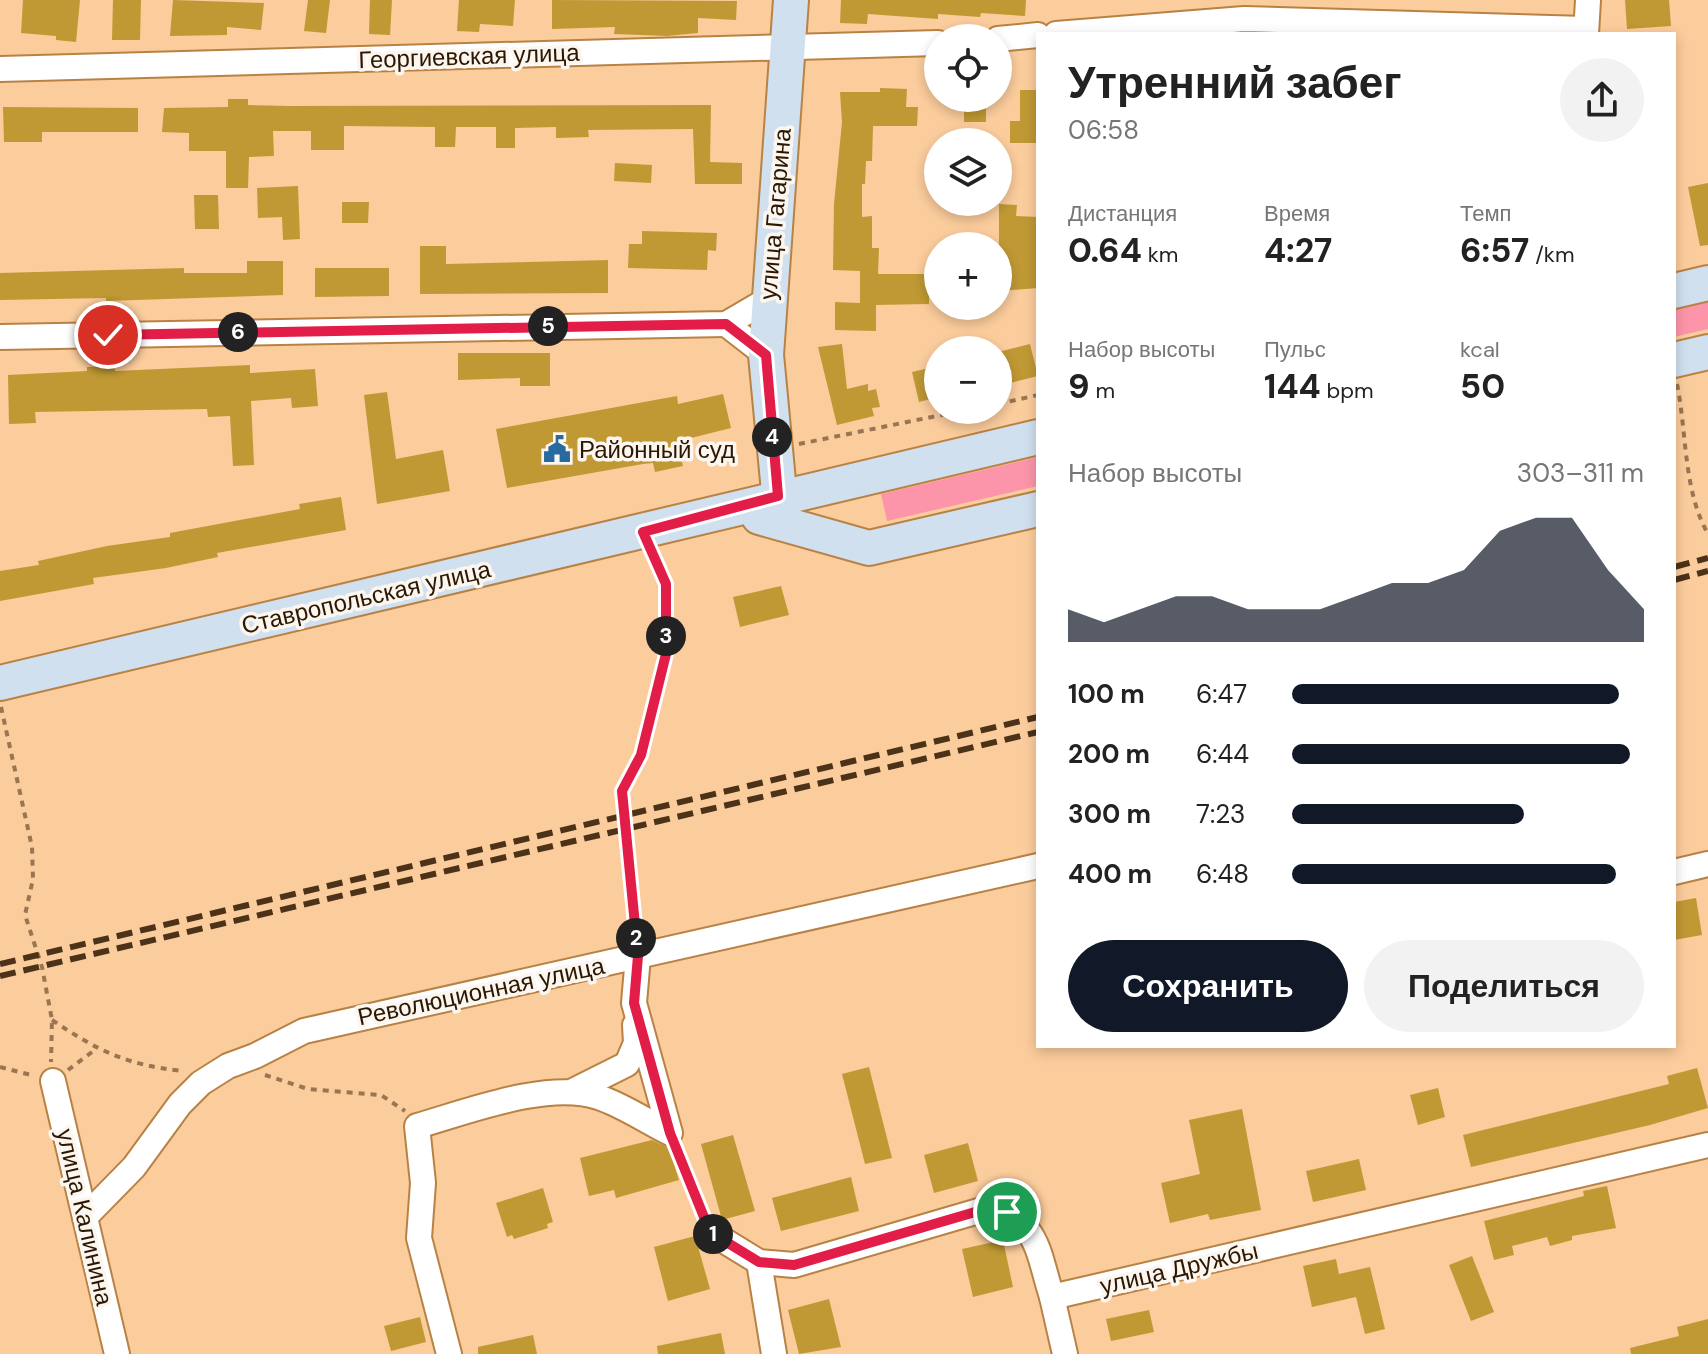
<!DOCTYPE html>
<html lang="ru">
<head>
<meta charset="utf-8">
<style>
	body { margin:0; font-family:"DM Sans",sans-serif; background:#f2f2f2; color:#222; height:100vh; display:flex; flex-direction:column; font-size:30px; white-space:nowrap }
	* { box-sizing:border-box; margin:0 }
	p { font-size:26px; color:#767676 }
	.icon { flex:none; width:44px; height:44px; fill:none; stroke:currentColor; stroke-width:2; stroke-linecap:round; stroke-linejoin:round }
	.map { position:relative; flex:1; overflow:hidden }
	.panel { position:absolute; left:1036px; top:32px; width:640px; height:1016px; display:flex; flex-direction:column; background:#fff; border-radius:0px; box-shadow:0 4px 12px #0003 }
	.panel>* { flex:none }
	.tools { position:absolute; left:924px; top:24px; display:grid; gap:16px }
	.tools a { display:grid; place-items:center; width:88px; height:88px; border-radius:50%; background:#fff; box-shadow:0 4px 12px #0003; font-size:40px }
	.pin { position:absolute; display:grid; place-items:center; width:68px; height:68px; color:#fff; margin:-34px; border:4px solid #fff; border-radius:50%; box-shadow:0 2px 8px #0007 }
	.km { position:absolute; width:40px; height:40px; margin:-20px; border-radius:50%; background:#222; color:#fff; font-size:22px; line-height:40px; text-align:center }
	.round { display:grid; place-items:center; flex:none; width:84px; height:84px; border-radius:42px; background:#f2f2f2 }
	.headline { display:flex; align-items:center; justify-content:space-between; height:136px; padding:0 32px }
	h1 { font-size:44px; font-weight:700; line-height:60px }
	.stats { display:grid; grid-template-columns:repeat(3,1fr); gap:12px; height:136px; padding:8px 32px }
	.stats div { display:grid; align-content:center }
	.stats b { font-size:34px; font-weight:700 }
	.stats small { font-size:22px; font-weight:400 }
	.stats p { font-size:22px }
	.chart { height:224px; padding:16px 32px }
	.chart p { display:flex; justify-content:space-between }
	.chart svg { width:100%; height:144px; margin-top:8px; fill:#111827; opacity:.7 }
	.button { display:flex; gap:16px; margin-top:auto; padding:16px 32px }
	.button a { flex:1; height:92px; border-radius:48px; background:#111827; color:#fff; font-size:32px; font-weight:700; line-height:92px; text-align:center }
	.button a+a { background:#f2f2f2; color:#222 }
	ul { padding:0 32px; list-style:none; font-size:26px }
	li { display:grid; grid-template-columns:128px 96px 1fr; align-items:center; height:60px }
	li i { height:20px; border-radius:10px; background:#111827 }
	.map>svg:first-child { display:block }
	.green { fill:#fc95aa }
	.building { fill:#c09934 }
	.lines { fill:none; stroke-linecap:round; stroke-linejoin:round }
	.street-casing { stroke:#b98245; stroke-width:28 }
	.secondary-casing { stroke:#b98245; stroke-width:38 }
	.path { stroke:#997652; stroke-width:4; stroke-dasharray:6 6; stroke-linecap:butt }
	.street { stroke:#fff; stroke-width:24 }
	.secondary { stroke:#d0e0ef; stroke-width:34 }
	.rail { stroke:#4b3218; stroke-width:6; stroke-dasharray:16 8; stroke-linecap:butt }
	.route-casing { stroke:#fff; stroke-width:16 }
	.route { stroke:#e11d48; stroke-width:10 }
	.labels { text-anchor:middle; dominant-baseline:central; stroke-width:7; stroke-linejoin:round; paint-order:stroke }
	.street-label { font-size:24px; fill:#2c1700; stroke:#fcf6f0 }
	.poi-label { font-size:24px; fill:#2c1700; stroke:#fcf6f0; text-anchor:start }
</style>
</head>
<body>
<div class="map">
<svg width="1708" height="1354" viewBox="0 0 1708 1354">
	<rect width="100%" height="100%" fill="#fbcc9c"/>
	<g class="green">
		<path d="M 1708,300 L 1708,329 L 1674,337 L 1674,308 Z"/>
		<path d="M 1038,457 L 1038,486 L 887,521 L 881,494 Z"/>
	</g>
	<g class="building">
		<path d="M 23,0 L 80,0 L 76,42 L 56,40 L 56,36 L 21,33 Z"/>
		<path d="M 113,0 L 141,0 L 140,40 L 112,40 Z"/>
		<path d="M 173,0 L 264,3 L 261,30 L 227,27 L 227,35 L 170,36 Z"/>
		<path d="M 308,0 L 330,0 L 326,33 L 304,31 Z"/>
		<path d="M 370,0 L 392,0 L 390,35 L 369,34 Z"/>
		<path d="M 459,0 L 515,0 L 513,26 L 480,24 L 479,32 L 457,31 Z"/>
		<path d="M 552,0 L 737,1 L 736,20 L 698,18 L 698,33 L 667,36 L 614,34 L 615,27 L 552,29 Z"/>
		<path d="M 841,0 L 1026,0 L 1025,16 L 981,13 L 980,17 L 938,14 L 938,19 L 868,14 L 867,24 L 840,23 Z"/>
		<path d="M 1625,0 L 1669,0 L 1671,26 L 1627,29 Z"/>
		<path d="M 880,88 L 907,89 L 906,107 L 918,107 L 917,126 L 873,126 L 872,161 L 866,161 L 865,184 L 862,184 L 862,217 L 872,216 L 872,248 L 879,248 L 878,274 L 929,274 L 929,304 L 876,305 L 876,331 L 835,330 L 835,302 L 860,303 L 860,271 L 833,270 L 834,204 L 842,122 L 840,92 L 880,92 Z"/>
		<path d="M 1020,90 L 1038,90 L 1038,143 L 1010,143 L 1010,121 L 1020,121 Z"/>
		<rect x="964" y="98" width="22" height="24"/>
		<path d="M 228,99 L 248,99 L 248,105 L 289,106 L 711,105 L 710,162 L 742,163 L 742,184 L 695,184 L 693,129 L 588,130 L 589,137 L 556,138 L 556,127 L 515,128 L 515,148 L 496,148 L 496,127 L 456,127 L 455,147 L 435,147 L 435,127 L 344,126 L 344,150 L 311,150 L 311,131 L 273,131 L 274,156 L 249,157 L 248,188 L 226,188 L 226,151 L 189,151 L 189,133 L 162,132 L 164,108 L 228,107 Z"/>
		<path d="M 3,107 L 138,108 L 138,132 L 42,132 L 42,142 L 4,142 Z"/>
		<path d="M 615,163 L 652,165 L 651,183 L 614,181 Z"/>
		<path d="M 1708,183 L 1708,245 L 1700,246 L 1688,187 Z"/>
		<path d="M 298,186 L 300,239 L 283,240 L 282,217 L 258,218 L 257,188 Z"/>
		<path d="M 194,195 L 218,195 L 219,229 L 195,229 Z"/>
		<path d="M 342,202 L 369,202 L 368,223 L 342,223 Z"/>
		<path d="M 999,204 L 1017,205 L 1016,216 L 1038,217 L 1038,288 L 999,291 Z"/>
		<path d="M 642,231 L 717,233 L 716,251 L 708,250 L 707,270 L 628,268 L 629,244 L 642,244 Z"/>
		<path d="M 420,246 L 446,246 L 446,264 L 608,260 L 608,293 L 420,294 Z"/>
		<path d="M 247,261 L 283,261 L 283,295 L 106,301 L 106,298 L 0,300 L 0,273 L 184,268 L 184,273 L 247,273 Z"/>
		<path d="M 315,268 L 389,268 L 389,296 L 315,297 Z"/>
		<path d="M 842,344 L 847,389 L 868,384 L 868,391 L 876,389 L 880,407 L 872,408 L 874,416 L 837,425 L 818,347 Z"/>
		<path d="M 1030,344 L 1038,376 L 998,386 L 998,352 Z"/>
		<path d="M 458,353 L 550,353 L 550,386 L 520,386 L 520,378 L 458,380 Z"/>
		<path d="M 250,365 L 250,373 L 315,369 L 318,406 L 292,408 L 291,398 L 251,401 L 254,465 L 233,466 L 230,416 L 208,417 L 207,409 L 35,412 L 36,423 L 9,424 L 8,375 L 87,371 L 87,367 L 115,366 L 115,371 Z"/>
		<path d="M 938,366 L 938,397 L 919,402 L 912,372 Z"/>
		<path d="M 387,392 L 396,459 L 443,450 L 450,491 L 377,504 L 364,395 Z"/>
		<path d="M 723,394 L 731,428 L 683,440 L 685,453 L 680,454 L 683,466 L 655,472 L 653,463 L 643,464 L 507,488 L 496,429 L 677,396 L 678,404 Z"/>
		<path d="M 341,497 L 346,530 L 217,553 L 218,557 L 166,568 L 93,578 L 94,584 L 0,601 L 0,571 L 39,565 L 38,561 L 107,546 L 170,537 L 170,533 L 300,509 L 299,504 Z"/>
		<path d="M 781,586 L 789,615 L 740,627 L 733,597 Z"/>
		<path d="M 1696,898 L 1702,935 L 1674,940 L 1674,902 Z"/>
		<path d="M 869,1067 L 892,1158 L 865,1164 L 842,1074 Z"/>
		<path d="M 1697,1068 L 1708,1108 L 1650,1125 L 1471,1167 L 1463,1135 L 1669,1084 L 1667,1076 Z"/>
		<path d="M 1438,1088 L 1445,1117 L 1418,1125 L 1410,1095 Z"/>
		<path d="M 1242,1109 L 1261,1210 L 1210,1220 L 1208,1214 L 1170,1223 L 1161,1183 L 1200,1174 L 1189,1120 Z"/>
		<path d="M 733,1135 L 755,1211 L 722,1220 L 701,1144 Z"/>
		<path d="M 652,1140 L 669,1148 L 679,1180 L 616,1198 L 614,1190 L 589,1196 L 580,1158 Z"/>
		<path d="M 968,1143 L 978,1181 L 934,1193 L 924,1155 Z"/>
		<path d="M 1359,1159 L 1366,1190 L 1313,1202 L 1306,1171 Z"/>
		<path d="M 851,1177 L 859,1211 L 781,1231 L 772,1198 Z"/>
		<path d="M 1607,1186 L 1616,1228 L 1572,1236 L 1572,1240 L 1550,1246 L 1547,1237 L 1512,1246 L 1514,1255 L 1494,1260 L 1484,1221 L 1584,1196 L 1583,1191 Z"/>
		<path d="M 543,1188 L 553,1222 L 547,1224 L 548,1228 L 514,1239 L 512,1235 L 507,1237 L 496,1203 Z"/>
		<path d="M 695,1236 L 710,1289 L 668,1301 L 654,1247 Z"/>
		<path d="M 1003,1240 L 1013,1287 L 973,1297 L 962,1249 Z"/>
		<path d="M 1472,1256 L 1494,1312 L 1471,1321 L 1449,1265 Z"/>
		<path d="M 1336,1259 L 1339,1274 L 1370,1267 L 1385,1329 L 1365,1334 L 1356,1297 L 1312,1307 L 1303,1266 Z"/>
		<path d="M 829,1299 L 841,1347 L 799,1354 L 788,1310 Z"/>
		<path d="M 1149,1310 L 1154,1332 L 1111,1341 L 1106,1319 Z"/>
		<path d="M 420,1317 L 426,1342 L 391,1351 L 384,1326 Z"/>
		<path d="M 1708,1319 L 1708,1354 L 1631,1354 L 1630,1348 L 1679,1336 L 1677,1327 Z"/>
		<path d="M 721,1333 L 725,1354 L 658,1354 L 657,1346 Z"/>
		<path d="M 533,1335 L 537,1354 L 478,1354 L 478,1347 Z"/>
	</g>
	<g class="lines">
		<g class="street-casing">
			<g id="street">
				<path d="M 1056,34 L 1244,19 L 1586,29"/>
				<path d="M 1586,34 L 1588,0"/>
				<path d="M 998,39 L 1038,35"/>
				<path d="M 0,69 L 938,43"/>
				<path d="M 726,324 L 766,355"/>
				<path d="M 0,337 L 726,324 L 767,300"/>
				<path d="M 1674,872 L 1708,864"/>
				<path d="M 53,1081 L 117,1354"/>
				<path d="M 571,1092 L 627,1064 L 636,1043 L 635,1025"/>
				<path d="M 85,1217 L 134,1167 L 180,1104 L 201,1083 L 228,1066 L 255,1056 L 304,1031 L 1038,866"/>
				<path d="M 710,1232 L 759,1262 L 794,1265 L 982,1210 C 1039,1215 1037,1251 1052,1297 L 1708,1145"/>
				<path d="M 759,1262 L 774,1354"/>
				<path d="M 1052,1297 L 1065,1354"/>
				<path d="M 449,1354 L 419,1238 L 423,1183 L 417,1126 C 467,1112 548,1080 598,1097 C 623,1105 647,1122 670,1133 L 634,1003 L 638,956"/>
			</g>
		</g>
		<g class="secondary-casing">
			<g id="secondary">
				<path d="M 1674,291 L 1708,283"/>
				<path d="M 1674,360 L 1708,352"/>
				<path d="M 759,517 L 869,548 L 1038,509"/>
				<path d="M 782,523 L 766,355 L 791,0"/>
				<path d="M 0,683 L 1038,437"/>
			</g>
		</g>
		<g class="path">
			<path d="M 1677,384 C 1687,433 1683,490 1708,534"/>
			<path d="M 998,404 L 1038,395"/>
			<path d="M 799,444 L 966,410"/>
			<path d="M 1,707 L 32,847 L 33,879 L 25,915 L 42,967 L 52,1020 L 51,1062"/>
			<path d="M 636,936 L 622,791 L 641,755 L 666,654 L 666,584 L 653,556"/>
			<path d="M 52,1020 C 98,1051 127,1065 182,1071"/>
			<path d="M 0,1067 L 31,1075"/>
			<path d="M 68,1070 L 96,1049"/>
			<path d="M 265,1075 L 308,1089 L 381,1095 L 405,1111"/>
			<path d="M 677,1150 L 702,1213"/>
		</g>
		<use href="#street" class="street"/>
		<use href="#secondary" class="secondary"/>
		<g class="rail">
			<path d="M 1674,567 L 1708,558"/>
			<path d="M 1674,580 L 1708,571"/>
			<path d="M 0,964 L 1038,717"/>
			<path d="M 0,976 L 1038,732"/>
		</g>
	</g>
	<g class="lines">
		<g class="route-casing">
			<path id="route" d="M 108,335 L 726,324 L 766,355 L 778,496 L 643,532 L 666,584 L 666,654 L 641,755 L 622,791 L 638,956 L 634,1003 L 670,1133 L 710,1232 L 759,1262 L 794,1265 L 982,1210 L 1007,1212"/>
		</g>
		<use href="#route" class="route"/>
	</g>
	<defs>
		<g id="civic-bare" transform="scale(2.16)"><path d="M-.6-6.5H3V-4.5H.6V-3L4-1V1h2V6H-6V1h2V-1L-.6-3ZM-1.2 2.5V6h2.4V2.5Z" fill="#286aa0" stroke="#fcf6f0" stroke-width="2.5" paint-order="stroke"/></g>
	</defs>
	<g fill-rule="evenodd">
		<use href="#civic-bare" x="557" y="449"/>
	</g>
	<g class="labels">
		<g class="street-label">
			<text transform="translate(469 56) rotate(-2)">Георгиевская улица</text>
			<text transform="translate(775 214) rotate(-85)">улица Гагарина</text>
			<text transform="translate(366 597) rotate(-13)">Ставропольская улица</text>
			<text transform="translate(481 991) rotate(-12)">Революционная улица</text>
			<text transform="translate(85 1217) rotate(77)">улица Калинина</text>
			<text transform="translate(1179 1268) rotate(-13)">улица Дружбы</text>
		</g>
		<g class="poi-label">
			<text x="579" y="449">Районный суд</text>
		</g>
	</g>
</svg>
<div class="tools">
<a><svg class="icon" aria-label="locate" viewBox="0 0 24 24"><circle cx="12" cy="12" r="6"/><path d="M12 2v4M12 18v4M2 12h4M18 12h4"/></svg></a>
<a><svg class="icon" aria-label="layers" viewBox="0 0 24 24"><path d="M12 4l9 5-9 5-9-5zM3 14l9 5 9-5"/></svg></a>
<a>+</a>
<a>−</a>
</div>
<div class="pin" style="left:1007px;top:1212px;background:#1e9e55"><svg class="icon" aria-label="arrive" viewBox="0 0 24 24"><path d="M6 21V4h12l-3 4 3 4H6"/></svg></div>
<div class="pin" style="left:108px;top:335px;background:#d93025"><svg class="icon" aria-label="check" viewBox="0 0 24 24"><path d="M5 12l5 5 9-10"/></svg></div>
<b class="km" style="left:713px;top:1234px">1</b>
<b class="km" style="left:636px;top:938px">2</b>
<b class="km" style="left:666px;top:636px">3</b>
<b class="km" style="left:772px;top:437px">4</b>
<b class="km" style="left:548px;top:326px">5</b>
<b class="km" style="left:238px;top:332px">6</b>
<section class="panel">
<div class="headline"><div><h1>Утренний забег</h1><p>06:58</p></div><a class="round"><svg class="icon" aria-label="share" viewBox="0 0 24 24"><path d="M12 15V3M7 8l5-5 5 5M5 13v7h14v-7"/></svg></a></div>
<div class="stats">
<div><p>Дистанция</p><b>0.64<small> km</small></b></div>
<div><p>Время</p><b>4:27</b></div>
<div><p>Темп</p><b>6:57<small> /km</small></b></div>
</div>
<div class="stats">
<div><p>Набор высоты</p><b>9<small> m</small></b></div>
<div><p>Пульс</p><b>144<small> bpm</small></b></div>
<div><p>kcal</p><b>50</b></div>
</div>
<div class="chart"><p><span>Набор высоты</span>303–311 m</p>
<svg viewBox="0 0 160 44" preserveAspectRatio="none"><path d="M0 44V34L10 38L20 34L30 30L40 30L50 34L60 34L70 34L80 30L90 26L100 26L110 22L120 10L130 6L140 6L150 22L160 34V44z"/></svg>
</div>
<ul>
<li><b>100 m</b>6:47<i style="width:93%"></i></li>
<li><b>200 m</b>6:44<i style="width:96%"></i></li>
<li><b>300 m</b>7:23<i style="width:66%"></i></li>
<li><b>400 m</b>6:48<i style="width:92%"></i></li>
</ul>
<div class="button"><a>Сохранить</a><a>Поделиться</a></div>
</section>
</div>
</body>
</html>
